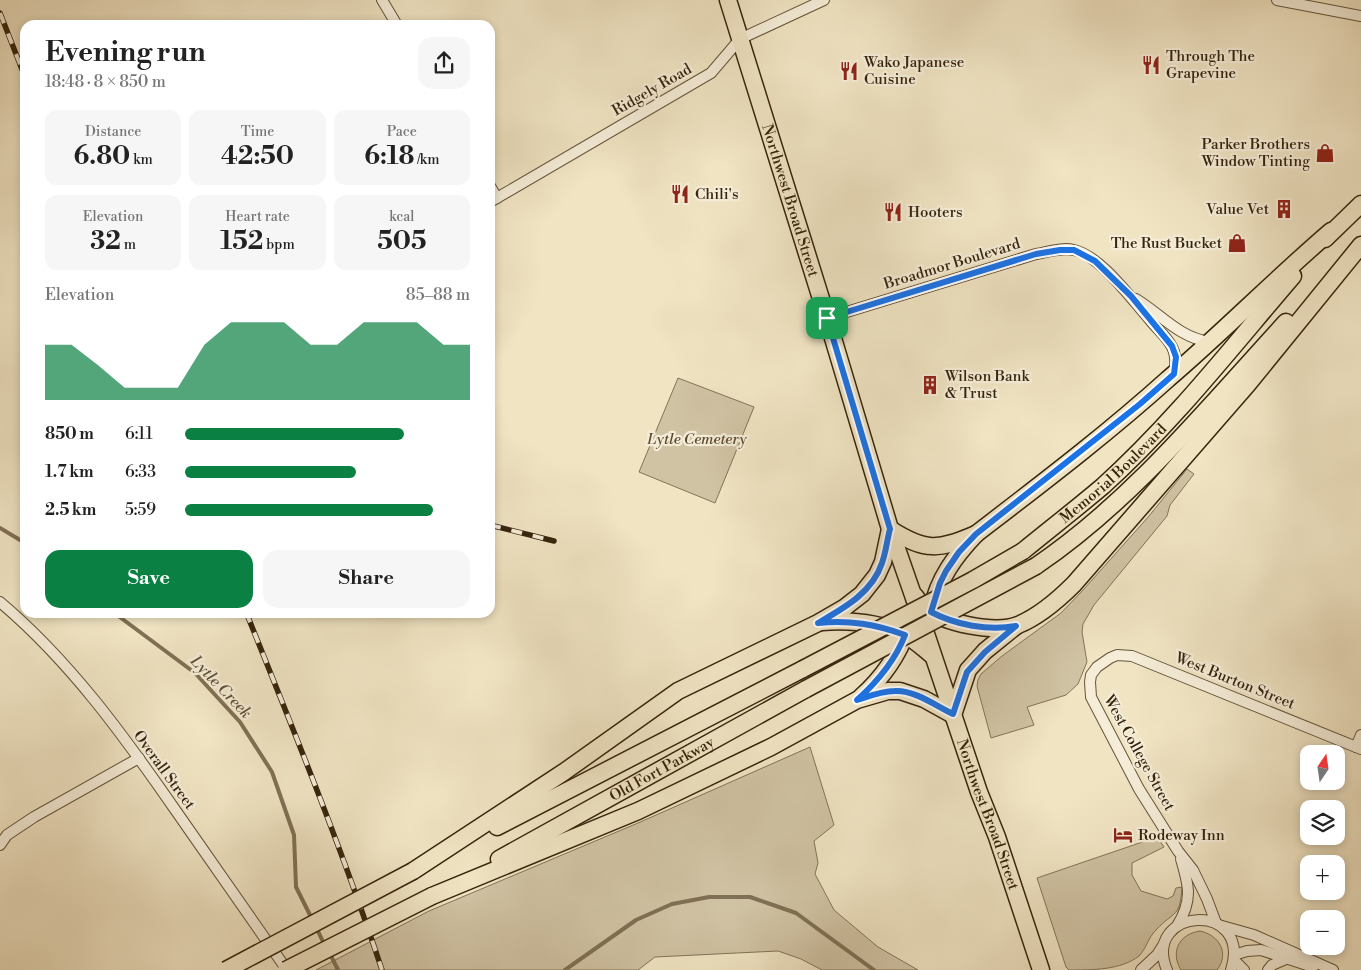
<!DOCTYPE html>
<html lang="en">
<head>
<meta charset="utf-8">
<style>
	body { margin:0; font-family:"Libre Bodoni",serif; background:#f6f6f6; color:#222; height:100vh; display:flex; flex-direction:column; font-size:19px; white-space:nowrap }
	* { box-sizing:border-box; margin:0 }
	p { font-size:16px; color:#767676 }
	.icon { flex:none; width:28px; height:28px; fill:none; stroke:currentColor; stroke-width:2; stroke-linecap:round; stroke-linejoin:round }
	.map { position:relative; flex:1; overflow:hidden }
	.side { position:absolute; left:20px; top:20px; width:475px; height:598px; display:flex; flex-direction:column; background:#fff; border-radius:15px; box-shadow:0 2px 8px #0003 }
	.side>* { flex:none }
	.needle { width:32px; rotate:13deg }
	.buttons { position:absolute; left:1300px; top:745px; display:grid; gap:10px }
	.buttons a { display:grid; place-items:center; width:45px; height:45px; border-radius:10px; background:#fff; box-shadow:0 2px 8px #0003; font-size:25px }
	.pin { position:absolute; display:grid; place-items:center; width:42px; height:42px; color:#fff; margin:-21px; border-radius:10px; box-shadow:0 2px 8px #0006 }
	.round { display:grid; place-items:center; flex:none; width:52px; height:52px; border-radius:15px; background:#f6f6f6 }
	.overview { display:flex; align-items:center; justify-content:space-between; height:85px; padding:0 25px }
	h1 { font-size:28px; font-weight:700; line-height:38px }
	.stats { display:grid; grid-template-columns:repeat(3,1fr); gap:8px; height:85px; padding:5px 25px }
	.stats div { display:grid; align-content:center; border-radius:12px; background:#f6f6f6; text-align:center }
	.stats b { font-size:25px; font-weight:700 }
	.stats small { font-size:14px; font-weight:400 }
	.stats p { font-size:14px }
	.chart { height:140px; padding:10px 25px }
	.chart p { display:flex; justify-content:space-between }
	.chart svg { width:100%; height:90px; margin-top:5px; fill:#0b8043; opacity:.7 }
	.cta { display:flex; gap:10px; margin-top:auto; padding:10px 25px }
	.cta a { flex:1; height:58px; border-radius:15px; background:#0b8043; color:#fff; font-size:20px; font-weight:700; line-height:58px; text-align:center }
	.cta a+a { background:#f6f6f6; color:#222 }
	ul { padding:0 25px; list-style:none; font-size:16px }
	li { display:grid; grid-template-columns:80px 60px 1fr; align-items:center; height:38px }
	li i { height:12px; border-radius:6px; background:#0b8043 }
	.map>svg:first-child { display:block }
	.green { fill:#d0c3a4; stroke:#837458 }
	.lines { fill:none; stroke-linecap:round; stroke-linejoin:round }
	.stream { stroke:#807055; stroke-width:4 }
	.street-casing { stroke:#64543a; stroke-width:12 }
	.primary-casing { stroke:#36240d; stroke-width:19 }
	.street { stroke:#f5edd8; stroke-width:10 }
	.primary { stroke:#f0e4c3; stroke-width:16 }
	.rail-casing { stroke:#36240d; stroke-width:5.5 }
	.rail { stroke:#f5edd8; stroke-width:4; stroke-dasharray:11; stroke-linecap:butt }
	.primary-bridge-casing { stroke:#36240d; stroke-width:19; stroke-linecap:butt }
	.primary-bridge { stroke:#f0e4c3; stroke-width:16 }
	.route-casing { stroke:#fff; stroke-width:10 }
	.route { stroke:#1a73e8; stroke-width:6 }
	.labels { text-anchor:middle; dominant-baseline:central; stroke-width:4.5; stroke-linejoin:round; paint-order:stroke }
	.poi-label { font-size:15px; fill:#36240d; stroke:#f5edd8; text-anchor:start }
	.street-label { font-size:15px; fill:#36240d; stroke:#f5edd8 }
	.park-label { font-size:15px; font-style:italic; fill:#5c4c33; stroke:#f5edd8 }
	.water-label { font-size:16px; font-style:italic; fill:#615037; stroke:#f5edd8 }
</style>
</head>
<body>
<div class="map">
<svg width="1361" height="970" viewBox="0 0 1361 970">
	<rect width="100%" height="100%" fill="#f0e4c3"/>
	<filter id="stains"><feTurbulence type="fractalNoise" baseFrequency=".004" numOctaves="4"/><feColorMatrix values="0 0 0 0 .2 0 0 0 0 .09 0 0 0 0 .02 0 0 0 .5 -.17"/></filter>
	<radialGradient id="worn" r=".72"><stop offset=".6" stop-color="#630" stop-opacity="0"/><stop offset="1" stop-color="#630" stop-opacity=".3"/></radialGradient>
	<g class="green">
		<path d="M 678,378 L 754,407 L 715,503 L 639,472 Z"/>
		<path d="M 1187,469 L 1194,474 L 1170,505 L 1167,516 L 1094,605 L 1083,624 L 1082,632 L 1087,662 L 1078,684 L 1066,695 L 1027,707 L 1034,725 L 991,738 L 977,686 L 978,680 L 981,674 L 1002,656 L 1061,613 L 1084,589 L 1149,516 Z"/>
		<path d="M 810,747 L 834,825 L 814,841 L 818,863 L 815,874 L 834,910 L 878,947 L 918,970 L 822,970 L 801,959 L 778,951 L 655,957 L 638,970 L 316,970 L 429,911 L 638,823 Z"/>
		<path d="M 1157,837 L 1164,847 L 1132,863 L 1132,875 L 1141,891 L 1167,899 L 1173,896 L 1176,888 L 1182,887 C 1180,918 1175,910 1156,930 C 1148,938 1146,949 1139,956 C 1121,970 1093,970 1069,970 L 1066,967 L 1037,878 Z"/>
		<path d="M 1200,931 C 1219,935 1230,953 1217,970 L 1181,970 C 1170,952 1179,934 1200,931 Z"/>
	</g>
	<g class="lines">
		<g class="stream">
			<path d="M 0,528 L 25,543"/>
			<path d="M 113,612 L 195,673 L 240,722 L 272,772 L 294,835 L 296,887 L 312,919"/>
			<path d="M 316,927 L 325,946"/>
			<path d="M 329,952 L 338,970"/>
			<path d="M 565,970 L 636,920 L 672,904 L 709,897 L 750,897 L 796,913 L 874,970"/>
		</g>
		<g class="street-casing">
			<g id="street">
				<path d="M 382,0 L 397,25"/>
				<path d="M 1277,0 L 1361,16"/>
				<path d="M 490,186 L 497,198"/>
				<path d="M 490,202 L 711,73 L 740,39 L 824,0"/>
				<path d="M 1136,299 C 1162,315 1177,336 1209,342"/>
				<path d="M 827,318 L 1036,254 C 1048,252 1062,247 1074,250 C 1101,256 1132,300 1150,320 C 1157,329 1167,337 1172,347 C 1177,356 1175,364 1175,374"/>
				<path d="M 0,602 C 70,661 124,736 176,811 C 213,864 250,917 287,970"/>
				<path d="M 1356,747 L 1361,735"/>
				<path d="M 0,845 L 7,835 L 34,817 L 139,758"/>
				<path d="M 1216,923 L 1207,899 L 1193,870 L 1178,851 L 1139,789 L 1091,697 L 1090,682 L 1091,675 L 1097,667 L 1110,658 L 1117,655 L 1132,656 L 1361,749"/>
				<path d="M 1177,926 C 1193,900 1189,886 1181,859"/>
				<path d="M 1222,926 L 1254,935 L 1333,970"/>
				<path d="M 1234,955 L 1247,951 L 1261,950 L 1313,967"/>
				<path d="M 1234,960 L 1244,970"/>
				<path d="M 1141,970 L 1157,955 L 1164,944"/>
				<path d="M 1167,970 C 1141,907 1253,900 1231,970"/>
				<path d="M 1268,970 L 1272,965 L 1286,959"/>
			</g>
		</g>
		<g class="primary-casing">
			<g id="primary">
				<path id="s1" d="M 728,0 L 827,318 L 890,529 L 913,595 L 979,792 L 997,837 L 1041,970"/>
				<path d="M 1325,239 L 1361,204"/>
				<path id="s2" d="M 1023,551 C 1050,529 1077,508 1103,486 C 1173,423 1232,347 1293,276"/>
				<path d="M 1036,566 C 1133,500 1207,408 1286,322"/>
				<path d="M 915,596 C 918,600 921,605 925,608 C 944,623 995,634 1018,625 C 1040,616 1058,600 1074,584 L 1248,384 L 1361,245"/>
				<path d="M 932,609 C 938,579 955,556 976,534 C 1041,484 1107,434 1168,379 C 1224,331 1275,279 1331,231"/>
				<path d="M 822,622 C 849,620 880,623 905,635 C 915,640 924,649 933,656"/>
				<path d="M 861,697 C 881,679 898,656 907,630"/>
				<path d="M 953,715 L 968,670 L 985,651 L 1016,626"/>
				<path d="M 497,827 L 803,669"/>
				<path id="s3" d="M 499,859 L 806,689"/>
				<path d="M 413,871 L 564,772 L 678,691 L 818,623 L 844,608 L 862,594 L 877,575 L 883,562 L 890,529 C 926,552 938,550 976,534"/>
				<path d="M 432,896 L 638,811 L 771,747 L 857,700 L 888,691 L 900,691 L 924,699 L 953,715"/>
			</g>
		</g>
		<use href="#street" class="street"/>
		<use href="#primary" class="primary"/>
		<g class="rail-casing">
			<g id="rail">
				<path d="M 0,13 L 25,77"/>
				<path d="M 490,525 L 554,541"/>
				<path d="M 246,612 C 294,731 342,849 382,970"/>
			</g>
		</g>
		<use href="#rail" class="rail"/>
		<g class="primary-bridge-casing">
			<g id="primary-bridge">
				<path d="M 803,669 L 973,580 L 1023,551"/>
				<path d="M 806,689 L 1036,566"/>
				<path d="M 226,970 L 413,871"/>
				<path d="M 286,970 L 432,896"/>
			</g>
		</g>
		<use href="#primary-bridge" class="primary-bridge"/>
	</g>
	<g class="lines">
		<g class="route-casing">
			<path id="route" d="M 1060,250 L 1074,250 L 1095,261 L 1131,296 L 1172,346 L 1176,357 L 1174,374 L 1140,404 L 976,534 L 959,552 L 946,571 L 940,583 L 931,612 C 956,625 988,631 1016,626 L 985,652 L 967,672 L 953,714 C 936,706 915,690 895,691 C 882,691 869,696 857,700 C 877,682 895,661 905,635 C 875,624 850,620 818,623 C 844,608 872,593 882,563 C 886,552 887,540 890,529 L 827,318 L 1036,254 Z"/>
		</g>
		<use href="#route" class="route"/>
	</g>
	<defs>
		<g id="restaurant-bare" transform="scale(1.5)"><path d="M-5-6h1v4h1v-4h1v4h1v-4h1v5L-1.5 .5V6h-2V.5L-5-1ZM5-6V6H3V1.5H1.5Q1.5-4 5-6Z" fill="#8f2418" stroke="#f5edd8" stroke-width="2.5" paint-order="stroke"/></g>
		<g id="shop-bare" transform="scale(1.5)"><path d="M-5-2.5h2.3a2.7 3.5 0 0 1 5.4 0H5L5.5 6h-11ZM-1.5-2.5h3a1.5 2.3 0 0 0-3 0Z" fill="#8f2418" stroke="#f5edd8" stroke-width="2.5" paint-order="stroke"/></g>
		<g id="building-bare" transform="scale(1.5)"><path d="M-4-6H4V6H1V3H-1V6H-4ZM-2.5-4.3h1.7v1.8h-1.7ZM.8-4.3h1.7v1.8H.8ZM-2.5-1h1.7V.8h-1.7ZM.8-1h1.7V.8H.8Z" fill="#8f2418" stroke="#f5edd8" stroke-width="2.5" paint-order="stroke"/></g>
		<g id="hotel-bare" transform="scale(1.5)"><path d="M-6-4.5h1.5V1H6V5H4.5V3h-9V5H-6ZM-4 0a1.8 1.8 0 1 1 3.6 0ZM.5 0V-2.5h3Q6-2.5 6 0Z" fill="#8f2418" stroke="#f5edd8" stroke-width="2.5" paint-order="stroke"/></g>
	</defs>
	<g fill-rule="evenodd">
		<use href="#restaurant-bare" x="1151" y="65"/>
		<use href="#restaurant-bare" x="849" y="71"/>
		<use href="#shop-bare" x="1325" y="153"/>
		<use href="#restaurant-bare" x="680" y="194"/>
		<use href="#building-bare" x="1284" y="209"/>
		<use href="#restaurant-bare" x="893" y="212"/>
		<use href="#shop-bare" x="1237" y="243"/>
		<use href="#building-bare" x="930" y="385"/>
		<use href="#hotel-bare" x="1123" y="835"/>
	</g>
	<g class="labels">
		<g class="poi-label">
			<text x="1166" y="56">Through The<tspan x="1166" dy="17">Grapevine</tspan></text>
			<text x="864" y="62">Wako Japanese<tspan x="864" dy="17">Cuisine</tspan></text>
			<text x="1310" y="144" text-anchor="end">Parker Brothers<tspan x="1310" dy="17">Window Tinting</tspan></text>
			<text x="695" y="194">Chili's</text>
			<text x="1269" y="209" text-anchor="end">Value Vet</text>
			<text x="908" y="212">Hooters</text>
			<text x="1222" y="243" text-anchor="end">The Rust Bucket</text>
			<text x="945" y="376">Wilson Bank<tspan x="945" dy="17">&amp; Trust</tspan></text>
			<text x="1138" y="835">Rodeway Inn</text>
		</g>
		<g class="street-label">
			<text transform="translate(652 90) rotate(-30)">Ridgely Road</text>
			<text stroke="none"><textPath href="#s1" startOffset="210">Northwest Broad Street</textPath></text>
			<text transform="translate(952 264) rotate(-17)">Broadmor Boulevard</text>
			<text stroke="none"><textPath href="#s2" startOffset="119">Memorial Boulevard</textPath></text>
			<text transform="translate(1235 681) rotate(22)">West Burton Street</text>
			<text transform="translate(1139 753) rotate(61)">West College Street</text>
			<text stroke="none"><textPath href="#s3" startOffset="186">Old Fort Parkway</textPath></text>
			<text transform="translate(164 770) rotate(54)">Overall Street</text>
			<text stroke="none"><textPath href="#s1" startOffset="855">Northwest Broad Street</textPath></text>
		</g>
		<g class="park-label">
			<text x="697" y="439">Lytle Cemetery</text>
		</g>
		<g class="water-label">
			<text transform="translate(221 687) rotate(46)">Lytle Creek</text>
		</g>
	</g>
	<rect width="100%" height="100%" filter="url(#stains)"/>
	<rect width="100%" height="100%" fill="url(#worn)"/>
</svg>
<div class="buttons">
<a><svg class="needle" viewBox="-14 -14 28 28"><path d="M0-13l5 13h-10z" fill="#e53935"/><path d="M0 13l5-13h-10z" fill="#767676"/></svg></a>
<a><svg class="icon" aria-label="layers" viewBox="0 0 24 24"><path d="M12 4l9 5-9 5-9-5zM3 14l9 5 9-5"/></svg></a>
<a>+</a>
<a>−</a>
</div>
<div class="pin" style="left:827px;top:318px;background:#1e9e55"><svg class="icon" aria-label="arrive" viewBox="0 0 24 24"><path d="M6 21V4h12l-3 4 3 4H6"/></svg></div>
<section class="side">
<div class="overview"><div><h1>Evening run</h1><p>18:48 · 8 × 850 m</p></div><a class="round"><svg class="icon" aria-label="share" viewBox="0 0 24 24"><path d="M12 15V3M7 8l5-5 5 5M5 13v7h14v-7"/></svg></a></div>
<div class="stats">
<div><p>Distance</p><b>6.80<small> km</small></b></div>
<div><p>Time</p><b>42:50</b></div>
<div><p>Pace</p><b>6:18<small> /km</small></b></div>
</div>
<div class="stats">
<div><p>Elevation</p><b>32<small> m</small></b></div>
<div><p>Heart rate</p><b>152<small> bpm</small></b></div>
<div><p>kcal</p><b>505</b></div>
</div>
<div class="chart"><p><span>Elevation</span>85–88 m</p>
<svg viewBox="0 0 160 44" preserveAspectRatio="none"><path d="M0 44V17L10 17L20 27L30 38L40 38L50 38L60 17L70 6L80 6L90 6L100 17L110 17L120 6L130 6L140 6L150 17L160 17V44z"/></svg>
</div>
<ul>
<li><b>850 m</b>6:11<i style="width:77%"></i></li>
<li><b>1.7 km</b>6:33<i style="width:60%"></i></li>
<li><b>2.5 km</b>5:59<i style="width:87%"></i></li>
</ul>
<div class="cta"><a>Save</a><a>Share</a></div>
</section>
</div>
</body>
</html>
